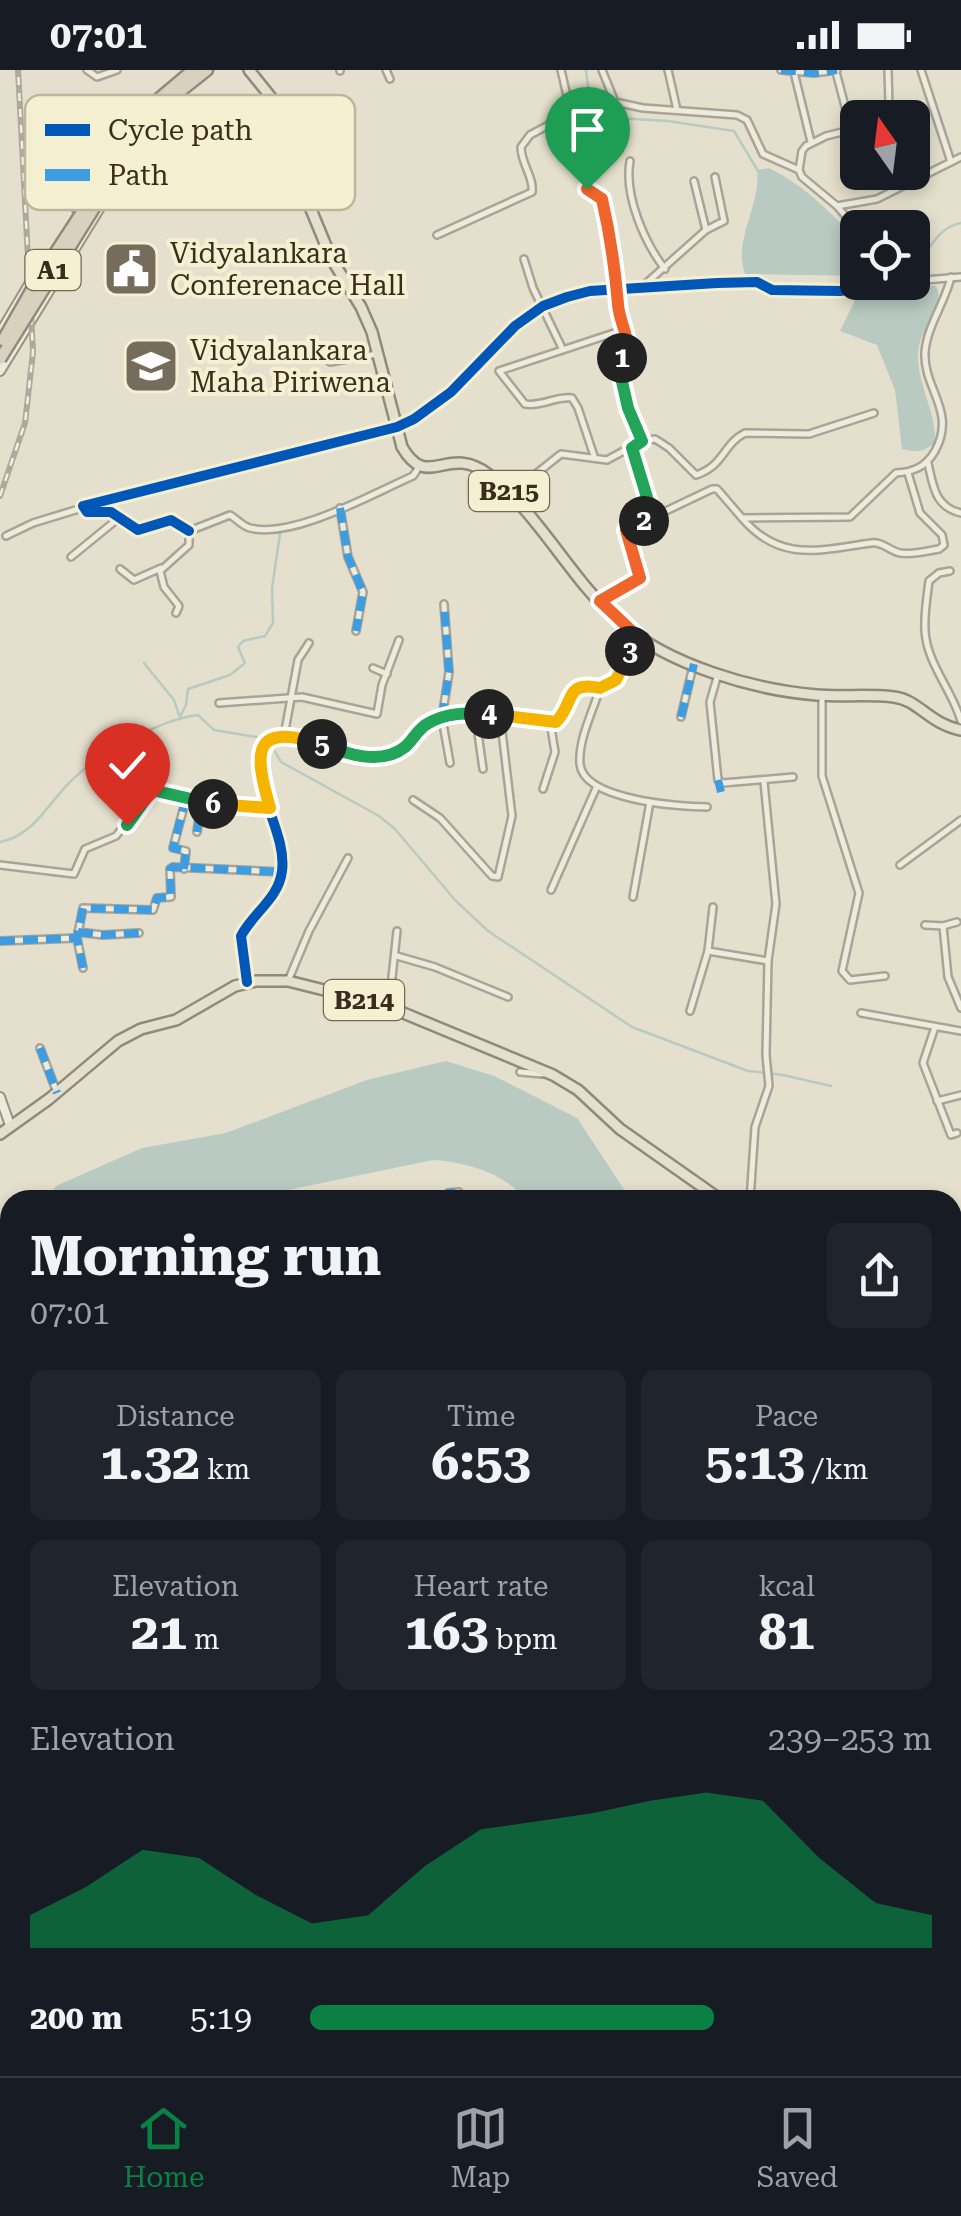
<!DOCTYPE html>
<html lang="en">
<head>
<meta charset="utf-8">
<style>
	body { margin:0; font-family:"Roboto Serif",serif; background:#20242c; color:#f1f3f6; height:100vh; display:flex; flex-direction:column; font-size:38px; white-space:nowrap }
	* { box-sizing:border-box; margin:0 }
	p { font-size:32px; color:#9ea1a6 }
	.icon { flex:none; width:55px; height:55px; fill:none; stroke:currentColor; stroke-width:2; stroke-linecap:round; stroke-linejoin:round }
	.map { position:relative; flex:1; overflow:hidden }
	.side { position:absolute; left:0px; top:1120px; width:962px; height:888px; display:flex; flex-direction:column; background:#171b24; border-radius:30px 30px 0 0; box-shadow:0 5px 15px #0003 }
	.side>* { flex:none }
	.needle { width:65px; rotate:346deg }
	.buttons { position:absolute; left:840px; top:30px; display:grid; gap:20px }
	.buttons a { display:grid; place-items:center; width:90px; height:90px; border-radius:15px; background:#171b24; box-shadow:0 5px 15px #0003; font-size:50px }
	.pin { position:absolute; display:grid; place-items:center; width:85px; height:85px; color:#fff; margin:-102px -42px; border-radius:50% 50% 50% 0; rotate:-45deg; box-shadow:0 0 10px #0007 }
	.pin .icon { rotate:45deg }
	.km { position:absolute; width:50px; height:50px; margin:-25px; border-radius:50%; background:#222; color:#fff; font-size:28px; line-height:50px; text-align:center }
	.round { display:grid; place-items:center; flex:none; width:105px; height:105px; border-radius:15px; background:#20242c }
	.head { display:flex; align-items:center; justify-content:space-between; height:170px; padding:0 30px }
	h1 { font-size:55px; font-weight:700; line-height:75px }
	.stats { display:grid; grid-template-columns:repeat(3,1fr); gap:15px; height:170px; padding:10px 30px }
	.stats div { display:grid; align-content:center; border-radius:15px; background:#20242c; text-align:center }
	.stats b { font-size:50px; font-weight:700 }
	.stats small { font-size:28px; font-weight:400 }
	.stats p { font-size:28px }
	.chart { height:280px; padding:20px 30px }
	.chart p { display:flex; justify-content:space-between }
	.chart svg { width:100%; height:180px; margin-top:10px; fill:#0b8043; opacity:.7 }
	ul { padding:0 30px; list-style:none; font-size:32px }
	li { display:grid; grid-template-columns:160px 120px 1fr; align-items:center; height:75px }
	li i { height:25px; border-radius:12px; background:#0b8043 }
	.status { display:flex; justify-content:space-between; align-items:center; height:70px; padding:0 50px; background:#171b24; direction:ltr }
	.status svg { height:28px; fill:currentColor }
	.dock { display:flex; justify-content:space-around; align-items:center; height:140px; border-top:2px solid #363941; background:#171b24; font-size:28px; color:#9ea1a6 }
	.dock a { display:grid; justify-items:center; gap:5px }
	.dock .current { color:#0b8043 }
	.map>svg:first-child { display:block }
	.water { fill:#b8cac1 }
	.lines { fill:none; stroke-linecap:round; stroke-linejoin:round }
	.stream { stroke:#b8cac1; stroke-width:2.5 }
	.street-casing { stroke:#aaa496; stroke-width:10 }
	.secondary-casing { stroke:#9a9486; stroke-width:12 }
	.primary-casing { stroke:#908a7d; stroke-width:14 }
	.highway-casing { stroke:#908a7d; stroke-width:15 }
	.street { stroke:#edeade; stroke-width:5 }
	.secondary { stroke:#edeade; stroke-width:8 }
	.primary { stroke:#e4e0d0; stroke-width:9 }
	.highway { stroke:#d8d1bd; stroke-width:10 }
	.rail-casing { stroke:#aca99e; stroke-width:6 }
	.rail { stroke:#f6f0d3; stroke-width:2.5; stroke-dasharray:8; stroke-linecap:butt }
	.highway-bridge-casing { stroke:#908a7d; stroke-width:15; stroke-linecap:butt }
	.highway-bridge { stroke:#d8d1bd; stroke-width:10 }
	.quiet { stroke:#3e9de0; stroke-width:8; stroke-dasharray:15 8; stroke-linecap:butt }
	.cycleway-casing { stroke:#f6f0d3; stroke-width:16 }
	.cycleway { stroke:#0057b8; stroke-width:10 }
	.split-1-casing { stroke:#fff; stroke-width:20 }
	.split-2-casing { stroke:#fff; stroke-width:20 }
	.split-3-casing { stroke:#fff; stroke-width:20 }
	.split-4-casing { stroke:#fff; stroke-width:20 }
	.split-5-casing { stroke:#fff; stroke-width:20 }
	.split-6-casing { stroke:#fff; stroke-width:20 }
	.split-7-casing { stroke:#fff; stroke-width:20 }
	.split-1 { stroke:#f0652b; stroke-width:12 }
	.split-2 { stroke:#22a559; stroke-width:12 }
	.split-3 { stroke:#f0652b; stroke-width:12 }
	.split-4 { stroke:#f5b400; stroke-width:12 }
	.split-5 { stroke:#22a559; stroke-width:12 }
	.split-6 { stroke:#f5b400; stroke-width:12 }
	.split-7 { stroke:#22a559; stroke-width:12 }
	.labels { text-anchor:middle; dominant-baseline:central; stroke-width:8; stroke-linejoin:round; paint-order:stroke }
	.shield { fill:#f6f0d3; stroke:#726854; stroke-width:2.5 }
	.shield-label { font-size:25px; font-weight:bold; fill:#392e1e }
	.poi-label { font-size:28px; fill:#392e1e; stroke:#f6f0d3; text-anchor:start }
	.key { fill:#f6f0d3; stroke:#bdb69d; stroke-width:2.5 }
	.key-label { font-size:28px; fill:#392e1e }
</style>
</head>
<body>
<div class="status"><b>07:01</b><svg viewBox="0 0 49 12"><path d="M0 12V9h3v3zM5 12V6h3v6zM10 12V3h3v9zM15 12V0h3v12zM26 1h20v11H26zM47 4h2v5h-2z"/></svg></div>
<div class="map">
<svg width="961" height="2006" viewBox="0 0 961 2006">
	<rect width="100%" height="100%" fill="#e5e0cd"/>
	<g class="water">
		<path d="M 769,98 C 806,117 830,141 857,171 L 857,206 L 745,204 C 733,168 761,137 757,100 Z"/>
		<path d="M 915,215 L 936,216 C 946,237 923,256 919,276 C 913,308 937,341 935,372 C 924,383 916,382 902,379 L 895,320 L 877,275 L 840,261 L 861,218 L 866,224 L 876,225 Z"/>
		<path d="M 446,991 L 494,1006 L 577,1048 L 631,1130 L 526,1130 C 505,1103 466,1092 433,1090 L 240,1130 L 45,1130 L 56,1116 L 142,1078 L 226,1063 L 367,1010 Z"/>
	</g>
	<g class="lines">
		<g class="stream">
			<path d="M 586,0 C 588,16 589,35 601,47 L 668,51 L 734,61 L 758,101"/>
			<path d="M 912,191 C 935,181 933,159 961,153"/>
			<path d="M 144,593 L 174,630 L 179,645"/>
			<path d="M 180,647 L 186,635 L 188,619 L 230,605 L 245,593 L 238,577 L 243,571 L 265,566 L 273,553 L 272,518 L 280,464"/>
			<path d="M 0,772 C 33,766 48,734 69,713 C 96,685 161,649 198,645 L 214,660 L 268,669 L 281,692 L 379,746 L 395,759 L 455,830 L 488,861 L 632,957 L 748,1001 L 783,1005 L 831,1016"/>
		</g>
		<g class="street-casing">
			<g id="street">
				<path d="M 87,0 L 97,7 L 117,0"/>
				<path d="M 340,0 L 340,1"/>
				<path d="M 386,0 L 390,9"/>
				<path d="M 602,0 L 615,32 L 643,38 L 737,45 L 747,50 L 763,84 L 799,100"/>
				<path d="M 668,0 L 677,40"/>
				<path d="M 781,0 L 814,3 L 837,0"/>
				<path d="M 921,0 L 951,92"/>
				<path d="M 794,2 L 811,72"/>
				<path d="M 836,2 L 851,59"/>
				<path d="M 882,48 L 889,35 L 888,0"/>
				<path d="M 83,50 L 125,77"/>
				<path d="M 858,58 L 826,66 L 806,76 L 802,81 L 799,100 L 802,107 L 837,136 L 858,161"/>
				<path d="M 630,91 C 624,125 644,172 665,199"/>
				<path d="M 694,111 L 706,160"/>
				<path d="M 587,119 L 602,129 C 610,164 615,198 618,234 C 619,251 629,266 628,282 L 618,294 L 628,338 L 642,371"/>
				<path d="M 837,136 L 877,129 L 961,87"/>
				<path d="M 437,165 L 532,122 C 534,107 521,94 521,77 L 530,65 L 571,43 L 561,0"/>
				<path d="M 524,189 L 533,218 L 562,278"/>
				<path d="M 912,211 L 961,207"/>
				<path d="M 642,217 L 706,160 L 724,151 L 715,107"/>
				<path d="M 330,292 L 377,284"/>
				<path d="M 632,378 L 653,447"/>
				<path d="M 594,386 L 578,338 L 572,328 C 555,326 542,337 525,334 L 499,301 L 623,260"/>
				<path d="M 928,393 C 933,416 935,437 961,443"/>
				<path d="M 512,423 L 561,384 L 607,390 L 642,371 L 655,369 L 669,378 L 696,405 C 724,396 723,374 745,363 L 809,364 L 874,343"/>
				<path d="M 340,438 L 348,487 L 363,522 L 356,561"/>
				<path d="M 742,448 C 780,493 820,480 871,473 C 882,471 890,481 900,483 C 913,485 927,481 939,479 L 944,475 L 942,465 L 920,443 L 908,403"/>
				<path d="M 189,461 L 171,450 L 138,460 L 111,442 L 87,442 L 83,436 L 397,357 L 414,349 L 451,322 L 515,256 L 543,236 L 567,227 L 590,221 L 717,213 L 757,212 L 772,220 L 840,221 L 899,212"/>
				<path d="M 189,461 L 230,445 C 237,449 242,456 250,458 C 293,469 372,424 413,406 L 419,397"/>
				<path d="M 6,466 L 33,453 L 82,438"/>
				<path d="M 71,487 L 120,447"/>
				<path d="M 120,499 L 134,510 L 161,498"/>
				<path d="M 950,501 L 939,503 L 929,511 C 927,527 924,544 925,560 C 926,592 952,620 961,651"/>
				<path d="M 600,531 L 639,507 L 626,460 L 712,419 L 717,419 L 742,448 L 850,447 L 896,403 C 913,402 926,397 935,381 C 957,341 923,319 925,282 C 927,256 945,233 951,207"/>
				<path d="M 444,534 L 449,602 L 442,648 L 450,693"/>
				<path d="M 176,543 L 179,536 L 164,517 L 160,501 L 189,475 L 189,461"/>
				<path d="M 373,598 L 387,604"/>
				<path d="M 718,604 L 710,632 L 718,710 L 723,713 L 793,707"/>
				<path d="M 600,618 C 593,641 578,670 580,694 C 583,730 680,737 707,737"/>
				<path d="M 822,626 L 822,706 L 859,823 L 842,901 L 850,910 L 885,906"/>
				<path d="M 219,633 L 302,627 L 377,644 L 382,615 L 399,570"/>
				<path d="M 475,642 L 483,699"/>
				<path d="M 681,647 L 693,596"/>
				<path d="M 284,666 L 298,590 L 309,573"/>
				<path d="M 543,719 L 555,682 L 550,652"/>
				<path d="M 413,730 L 440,748 L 492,806 L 498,807 L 512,746 L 500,645"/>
				<path d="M 197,762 L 201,733"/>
				<path d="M 0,795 L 74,804 L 85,779 L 116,766 L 152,720 L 201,733 L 270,738"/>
				<path d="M 900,795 L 961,750"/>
				<path d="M 184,799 L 186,781 L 173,778 L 186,729"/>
				<path d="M 551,820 L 597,716"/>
				<path d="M 633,827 L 650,732"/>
				<path d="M 925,855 L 943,856 L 957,852"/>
				<path d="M 943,856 L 948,907 L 961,938"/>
				<path d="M 78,862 L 103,865 L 139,863"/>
				<path d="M 0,871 L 77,868"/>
				<path d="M 708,881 L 713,837"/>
				<path d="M 397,886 L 435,897 L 508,927"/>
				<path d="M 83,898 L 77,868 L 83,838 L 153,840 L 157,828 L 171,827 L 170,799 L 173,797 L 282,802"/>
				<path d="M 288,911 L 309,861 L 348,788"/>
				<path d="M 247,912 L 241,866 C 253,843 279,828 282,801 C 288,756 237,704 274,668 C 307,664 333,688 365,687 C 413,686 408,657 446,647 C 484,638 518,653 555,652 C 575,633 564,610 600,618 L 616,609 L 636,568"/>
				<path d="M 389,935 L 397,861"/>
				<path d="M 690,941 L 708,881 L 768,891"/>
				<path d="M 861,943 L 961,961"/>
				<path d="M 935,957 L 923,993 L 951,1065 L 957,1063"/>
				<path d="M 40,978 L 56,1020"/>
				<path d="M 520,1002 L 542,1004"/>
				<path d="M 937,1031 L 961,1025"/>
				<path d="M 444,1130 L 448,1123 L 459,1122"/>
				<path d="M 750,1130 L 755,1057 L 769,1016 L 766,985 L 768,891 L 776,834 L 764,712"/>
				<path d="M 0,1492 L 10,1530"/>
				<path d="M 952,1514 L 961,1520"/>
				<path d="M 952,1550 L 961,1537"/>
				<path d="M 952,1577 L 961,1579"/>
				<path d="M 0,1669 L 10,1673"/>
				<path d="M 952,1753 L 958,1768"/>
				<path d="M 0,1912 L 10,1943"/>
				<path d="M 29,1998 L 32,2006"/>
				<path d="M 61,1998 L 64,2006"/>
				<path d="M 135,1998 L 137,2006"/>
				<path d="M 191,1998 L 196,2006"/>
				<path d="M 297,1998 L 301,2006"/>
				<path d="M 558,1998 L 561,2006"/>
				<path d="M 606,1998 L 609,2006"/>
				<path d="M 834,1998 L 835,2006"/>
				<path d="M 427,2006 L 435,1998"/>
			</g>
		</g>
		<g class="secondary-casing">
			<g id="secondary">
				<path d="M 77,140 L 115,87"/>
				<path d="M 0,263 L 31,211"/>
				<path d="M 0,301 L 120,105"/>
				<path d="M 0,1027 L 10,1055"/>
			</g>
		</g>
		<g class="primary-casing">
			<g id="primary">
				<path d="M 249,0 L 274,31 L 303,120 L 331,188 L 361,237 L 372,262 L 402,377 C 428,422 447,373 488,404 C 540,445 570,508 619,552 C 668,595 754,620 817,625 C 843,627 869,624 894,627 C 919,630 929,654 961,660"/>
				<path d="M 0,1064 L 49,1029 L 118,971 L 141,959 L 176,950 L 235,916 L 256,911 L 288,911 L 384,935 L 553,1005 L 578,1020 L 620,1059 L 721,1130"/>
				<path d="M 952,1364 L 961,1364"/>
				<path d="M 0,1566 L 10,1573"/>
				<path d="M 952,1917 L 961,1916"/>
			</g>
		</g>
		<g class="highway-casing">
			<g id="highway">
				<path d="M 103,110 L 155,32 L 193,0"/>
				<path d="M 109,114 L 163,35 L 207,0"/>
			</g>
		</g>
		<use href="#street" class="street"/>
		<use href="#secondary" class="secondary"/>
		<use href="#primary" class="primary"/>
		<use href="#highway" class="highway"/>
		<g class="rail-casing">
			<path id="rail" d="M 0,426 L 25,353 L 33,282 L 18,0"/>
		</g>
		<use href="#rail" class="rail"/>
		<g class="highway-bridge-casing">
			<g id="highway-bridge">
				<path d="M 3,270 L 35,214 L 103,110"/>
				<path d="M 0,289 L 109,114"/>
			</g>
		</g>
		<use href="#highway-bridge" class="highway-bridge"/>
		<g class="quiet">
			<path d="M 781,0 L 814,3 L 837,0"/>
			<path d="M 340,438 L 348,487 L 363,522 L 356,561"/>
			<path d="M 681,647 L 694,594"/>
			<path d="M 442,648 L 449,602 L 444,534"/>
			<path d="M 718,710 L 721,722"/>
			<path d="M 197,762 L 201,733"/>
			<path d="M 184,799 L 186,781 L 173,778 L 186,728"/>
			<path d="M 78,862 L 103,865 L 139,863"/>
			<path d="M 0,871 L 77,868"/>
			<path d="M 83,898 L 77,868 L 83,838 L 153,840 L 157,828 L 171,827 L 170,799 L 173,797 L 282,802"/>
			<path d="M 40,978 L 57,1023"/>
			<path d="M 444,1130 L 448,1123 L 459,1122"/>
			<path d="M 0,1912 L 10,1943"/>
			<path d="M 29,1998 L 32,2006"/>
			<path d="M 834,1998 L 835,2006"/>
			<path d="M 427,2006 L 435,1998"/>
		</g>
		<g class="cycleway-casing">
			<g id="cycleway">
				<path d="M 189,461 L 171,450 L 138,460 L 111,442 L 87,442 L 83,436 L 397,357 L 414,349 L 451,322 L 515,256 L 543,236 L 567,227 L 590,221 L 717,213 L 757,212 L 772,220 L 840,221 L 899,212"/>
				<path d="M 247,912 L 241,866 C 253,843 279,828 282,801 C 288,756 237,704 274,668 C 307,664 333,688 365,687 C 413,686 408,657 446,647 C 484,638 518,653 555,652 C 575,633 564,610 600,618 L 616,609 L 637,565"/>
			</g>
		</g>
		<use href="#cycleway" class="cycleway"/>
	</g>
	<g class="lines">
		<g class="split-1-casing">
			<path id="split-1" d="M 587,119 L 602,129 C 610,164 615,198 618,234 C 619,251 629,266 628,282 L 622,288"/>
		</g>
		<g class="split-2-casing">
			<path id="split-2" d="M 622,288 L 618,294 L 628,338 L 642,371 L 632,378 L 653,447 L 644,451"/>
		</g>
		<g class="split-3-casing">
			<path id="split-3" d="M 630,581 L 637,566 L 600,531 L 640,508 L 626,460 L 644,451"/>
		</g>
		<g class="split-4-casing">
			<path id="split-4" d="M 489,644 L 556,652 C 575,633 564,610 600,618 L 616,610 L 630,581"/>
		</g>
		<g class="split-5-casing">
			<path id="split-5" d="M 322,674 C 346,684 381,696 405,677 C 413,670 418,659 427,654 C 444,643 470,642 489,644"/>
		</g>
		<g class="split-6-casing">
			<path id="split-6" d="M 213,734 L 270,738 C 254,682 251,652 322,674"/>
		</g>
		<g class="split-7-casing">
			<path id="split-7" d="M 127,755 L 152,720 L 213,734"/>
		</g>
		<use href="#split-1" class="split-1"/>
		<use href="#split-2" class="split-2"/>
		<use href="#split-3" class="split-3"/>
		<use href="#split-4" class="split-4"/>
		<use href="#split-5" class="split-5"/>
		<use href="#split-6" class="split-6"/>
		<use href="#split-7" class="split-7"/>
	</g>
	<defs>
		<g id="civic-square" transform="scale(2.875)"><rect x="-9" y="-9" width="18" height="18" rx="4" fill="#756c5b" stroke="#f6f0d3"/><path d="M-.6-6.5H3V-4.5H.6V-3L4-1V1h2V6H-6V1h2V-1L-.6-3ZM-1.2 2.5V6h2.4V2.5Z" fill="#fff"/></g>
		<g id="university-square" transform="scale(2.875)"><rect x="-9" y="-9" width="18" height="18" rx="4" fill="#756c5b" stroke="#f6f0d3"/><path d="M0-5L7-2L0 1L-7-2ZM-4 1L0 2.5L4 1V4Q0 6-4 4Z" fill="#fff"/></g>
	</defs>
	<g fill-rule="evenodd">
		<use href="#civic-square" x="131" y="199"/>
		<use href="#university-square" x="151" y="296"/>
	</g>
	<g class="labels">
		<g class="shield">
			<rect x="25.5" y="180" width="55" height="40" rx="8"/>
			<rect x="469" y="401" width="80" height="40" rx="8"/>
			<rect x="324" y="910" width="80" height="40" rx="8"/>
		</g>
		<g class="shield-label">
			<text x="53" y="200">A1</text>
			<text x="509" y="421">B215</text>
			<text x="364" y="930">B214</text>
		</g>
		<g class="poi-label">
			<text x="170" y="183">Vidyalankara<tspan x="170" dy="32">Conferenace Hall</tspan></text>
			<text x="190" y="280">Vidyalankara<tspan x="190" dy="32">Maha Piriwena</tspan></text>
		</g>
	</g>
	<rect x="25" y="25" width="330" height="115" rx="15" class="key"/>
	<rect x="45" y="54" width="45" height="12" fill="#0057b8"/>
	<rect x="45" y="99" width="45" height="12" fill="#3e9de0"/>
	<g class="key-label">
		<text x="108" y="70">Cycle path</text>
		<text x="108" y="115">Path</text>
	</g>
</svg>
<div class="buttons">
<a><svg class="needle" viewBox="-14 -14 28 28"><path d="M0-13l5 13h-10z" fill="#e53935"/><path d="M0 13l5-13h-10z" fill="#9ea1a6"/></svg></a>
<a><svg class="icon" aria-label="locate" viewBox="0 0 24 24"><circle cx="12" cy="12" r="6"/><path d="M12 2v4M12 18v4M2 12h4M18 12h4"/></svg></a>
</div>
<div class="pin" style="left:587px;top:119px;background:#1e9e55"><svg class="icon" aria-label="arrive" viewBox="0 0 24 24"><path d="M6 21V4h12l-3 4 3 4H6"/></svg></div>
<div class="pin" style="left:127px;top:755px;background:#d93025"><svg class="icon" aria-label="check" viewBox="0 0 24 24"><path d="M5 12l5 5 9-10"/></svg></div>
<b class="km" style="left:622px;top:288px">1</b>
<b class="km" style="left:644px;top:451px">2</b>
<b class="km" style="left:630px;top:581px">3</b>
<b class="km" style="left:489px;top:644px">4</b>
<b class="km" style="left:322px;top:674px">5</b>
<b class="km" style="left:213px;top:734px">6</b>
<section class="side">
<div class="head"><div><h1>Morning run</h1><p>07:01</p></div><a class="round"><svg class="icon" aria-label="share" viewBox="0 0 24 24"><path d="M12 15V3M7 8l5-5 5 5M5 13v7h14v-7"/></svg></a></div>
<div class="stats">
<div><p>Distance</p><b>1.32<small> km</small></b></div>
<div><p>Time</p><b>6:53</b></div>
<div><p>Pace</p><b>5:13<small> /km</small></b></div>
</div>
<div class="stats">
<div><p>Elevation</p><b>21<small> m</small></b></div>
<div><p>Heart rate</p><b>163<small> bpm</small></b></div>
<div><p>kcal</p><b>81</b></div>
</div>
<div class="chart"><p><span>Elevation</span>239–253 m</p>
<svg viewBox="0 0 160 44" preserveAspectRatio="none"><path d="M0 44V36L10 29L20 20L30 22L40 31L50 38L60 36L70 24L80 15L90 13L100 11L110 8L120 6L130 8L140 22L150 33L160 36V44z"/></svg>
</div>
<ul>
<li><b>200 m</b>5:19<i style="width:65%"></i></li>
</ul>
</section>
</div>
<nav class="dock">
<a class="current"><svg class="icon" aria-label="home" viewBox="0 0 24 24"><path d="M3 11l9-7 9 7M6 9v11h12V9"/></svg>Home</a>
<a><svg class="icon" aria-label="map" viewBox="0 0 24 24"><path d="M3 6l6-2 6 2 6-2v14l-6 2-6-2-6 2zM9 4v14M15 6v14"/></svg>Map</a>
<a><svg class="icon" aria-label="saved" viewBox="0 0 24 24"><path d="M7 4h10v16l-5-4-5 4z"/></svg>Saved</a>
</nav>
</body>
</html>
